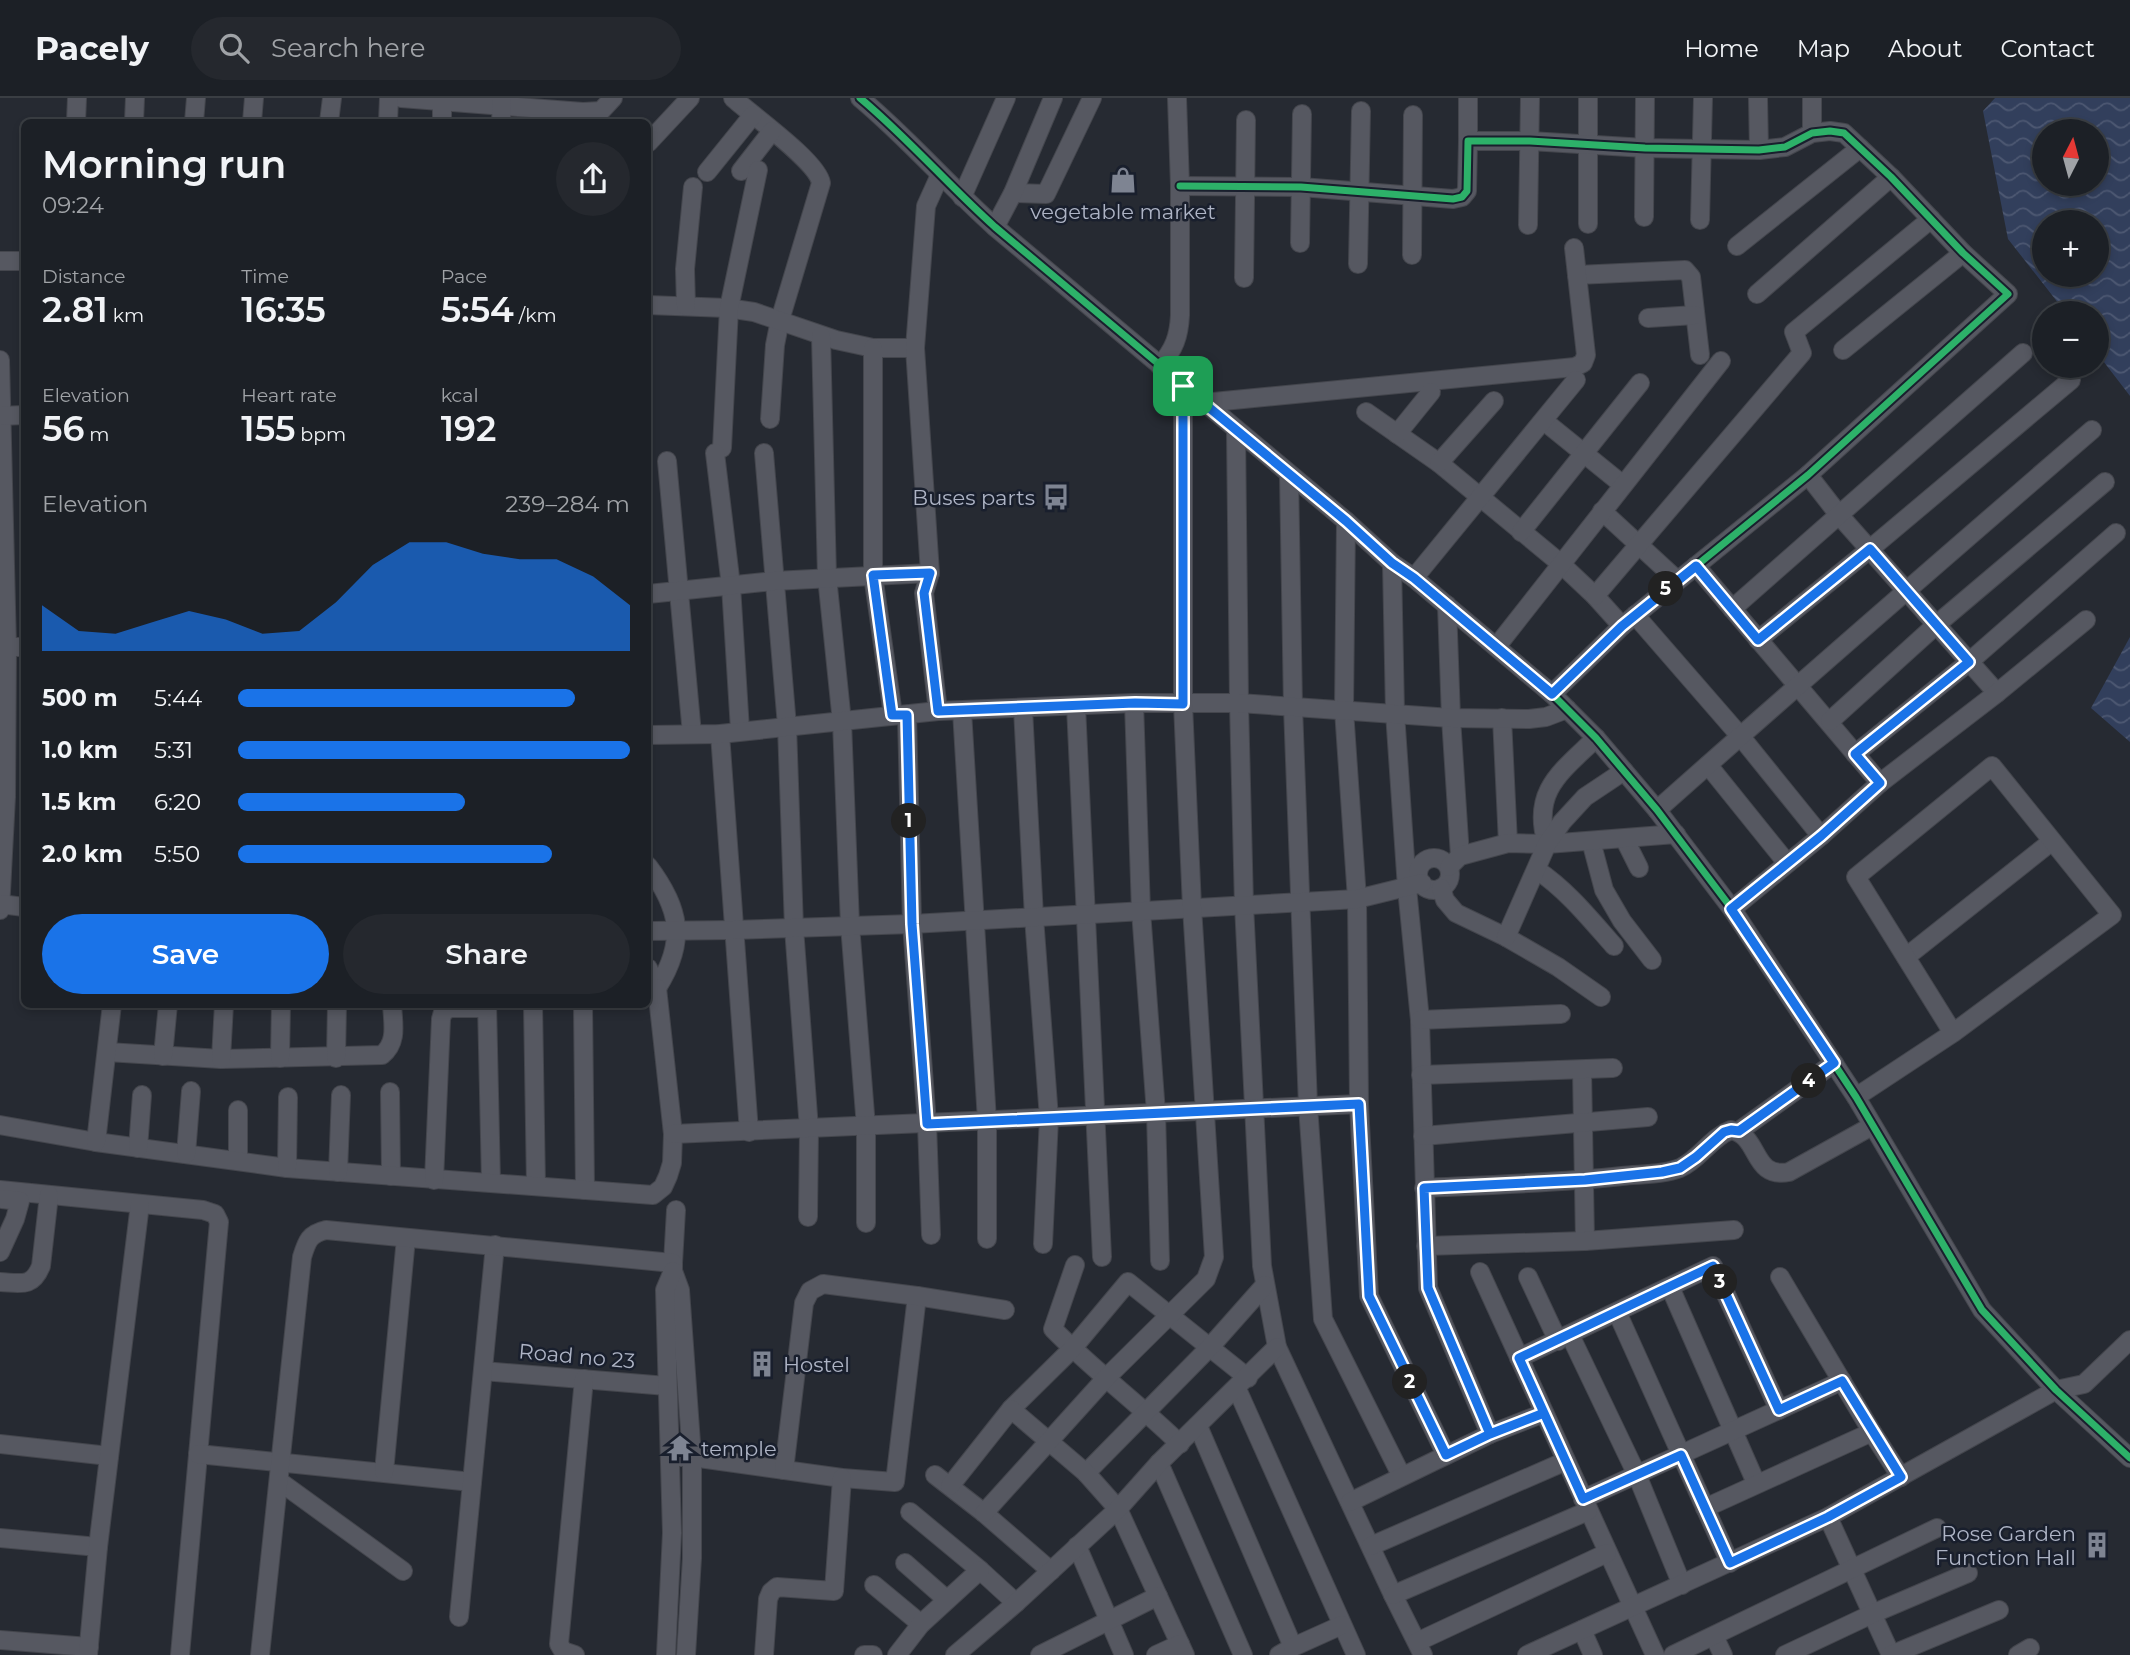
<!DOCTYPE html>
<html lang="en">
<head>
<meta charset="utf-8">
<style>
	body { margin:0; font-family:Montserrat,sans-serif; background:#25282e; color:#f1f3f6; height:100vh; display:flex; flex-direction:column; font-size:26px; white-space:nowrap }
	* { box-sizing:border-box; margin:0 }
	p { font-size:23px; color:#a0a3a7 }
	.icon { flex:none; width:38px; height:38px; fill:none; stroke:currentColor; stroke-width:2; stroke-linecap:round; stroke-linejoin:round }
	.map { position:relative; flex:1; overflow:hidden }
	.drawer { position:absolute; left:21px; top:21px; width:630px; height:889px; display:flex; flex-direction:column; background:#1c2026; border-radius:10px; box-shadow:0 4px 10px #0003,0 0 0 2px #3a3e43 }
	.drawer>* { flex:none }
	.needle { width:46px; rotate:6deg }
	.tools { position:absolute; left:2032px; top:21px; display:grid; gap:14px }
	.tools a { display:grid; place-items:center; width:77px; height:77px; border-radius:50%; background:#1c2026; box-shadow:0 4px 10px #0003,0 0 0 2px #3a3e43; font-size:35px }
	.pin { position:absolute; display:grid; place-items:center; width:60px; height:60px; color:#fff; margin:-30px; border-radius:14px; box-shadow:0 4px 10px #0006 }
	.km { position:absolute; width:35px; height:35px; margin:-18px; border-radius:50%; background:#222; color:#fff; font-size:19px; line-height:35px; text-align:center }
	.round { display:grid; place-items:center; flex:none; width:74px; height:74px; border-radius:37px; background:#25282e }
	.summary { display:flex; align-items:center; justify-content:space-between; height:119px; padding:0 21px }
	h1 { font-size:38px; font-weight:600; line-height:52px }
	.metrics { display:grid; grid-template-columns:repeat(3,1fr); gap:10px; height:119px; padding:7px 21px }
	.metrics div { display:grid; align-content:center }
	.metrics b { font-size:35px; font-weight:600 }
	.metrics small { font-size:19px; font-weight:400 }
	.metrics p { font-size:19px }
	.chart { height:196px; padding:14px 21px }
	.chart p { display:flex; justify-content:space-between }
	.chart svg { width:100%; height:126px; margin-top:7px; fill:#1a73e8; opacity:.7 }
	.cta { display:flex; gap:14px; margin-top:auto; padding:14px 21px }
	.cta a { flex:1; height:80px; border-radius:42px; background:#1a73e8; color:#fff; font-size:28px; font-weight:600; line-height:80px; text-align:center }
	.cta a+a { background:#25282e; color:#f1f3f6 }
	ul { padding:0 21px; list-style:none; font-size:23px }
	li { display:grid; grid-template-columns:112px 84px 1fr; align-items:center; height:52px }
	li i { height:18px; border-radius:9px; background:#1a73e8 }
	header { display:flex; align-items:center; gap:42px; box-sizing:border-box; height:98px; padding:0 35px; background:#1c2026; border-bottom:2px solid #3a3e43 }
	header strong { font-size:33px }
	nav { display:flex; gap:38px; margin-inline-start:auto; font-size:24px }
	.search { width:490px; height:63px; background:#25282e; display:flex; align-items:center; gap:18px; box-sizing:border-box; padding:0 24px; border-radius:38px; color:#a0a3a7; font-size:26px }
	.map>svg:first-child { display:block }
	.water { fill:url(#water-waves); fill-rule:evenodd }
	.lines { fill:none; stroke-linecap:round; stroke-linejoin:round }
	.minor-casing { stroke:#44464d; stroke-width:20 }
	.minor { stroke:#565861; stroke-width:18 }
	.cycleway-casing { stroke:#191f2d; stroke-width:11 }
	.cycleway { stroke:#2db169; stroke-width:7 }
	.route-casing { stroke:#fff; stroke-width:14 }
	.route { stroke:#1a73e8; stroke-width:9 }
	.labels { text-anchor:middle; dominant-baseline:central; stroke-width:5; stroke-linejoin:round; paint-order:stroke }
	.poi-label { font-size:21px; fill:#aeb4c5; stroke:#191f2d; text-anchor:end }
	.street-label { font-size:21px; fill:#aeb4c5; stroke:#191f2d }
</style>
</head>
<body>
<header>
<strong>Pacely</strong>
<div class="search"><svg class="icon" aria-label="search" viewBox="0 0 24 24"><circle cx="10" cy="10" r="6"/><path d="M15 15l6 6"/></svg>Search here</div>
<nav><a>Home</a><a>Map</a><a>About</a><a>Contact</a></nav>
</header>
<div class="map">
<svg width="2130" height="1557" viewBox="0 0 2130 1557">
	<defs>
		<pattern id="water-waves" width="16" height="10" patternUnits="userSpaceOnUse" patternTransform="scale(1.75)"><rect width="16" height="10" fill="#323f5c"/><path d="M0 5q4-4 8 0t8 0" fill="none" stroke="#4d5872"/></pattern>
	</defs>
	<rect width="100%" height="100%" fill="#262a32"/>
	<g class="water">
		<path d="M 1995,0 L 2130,0 L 2130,298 L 2097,255 L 2096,215 L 2066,215 L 2008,141 L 1983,13 ZM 2044,33 L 2096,33 L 2096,86 L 2044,86 ZM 2044,124 L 2096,124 L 2096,177 L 2044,177 Z"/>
		<path d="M 2130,539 L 2130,644 L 2091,610 Z"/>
	</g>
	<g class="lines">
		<g class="minor-casing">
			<g id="minor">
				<path d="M 401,0 L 583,14 L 601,13 L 613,0"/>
				<path d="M 733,0 C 753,18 818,64 821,85 L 780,222 L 775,247 L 770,321"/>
				<path d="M 860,0 C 908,40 948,87 995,129 L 1346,423 L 1392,465 L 1414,480 L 1552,596 L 1596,640 L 1657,712 L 1732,811 L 1856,999 L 1982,1212 L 2056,1292 L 2130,1360"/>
				<path d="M 1468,0 L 1468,43"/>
				<path d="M 1588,0 L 1588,126"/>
				<path d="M 1758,0 L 1759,52"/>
				<path d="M 76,24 L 77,0"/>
				<path d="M 134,24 L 135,0"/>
				<path d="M 194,24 L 196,0"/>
				<path d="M 252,24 L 254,0"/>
				<path d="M 329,24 L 332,0"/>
				<path d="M 388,24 L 389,0"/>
				<path d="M 442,24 L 442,0"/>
				<path d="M 501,24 L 502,0"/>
				<path d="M 1812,35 L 1812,0"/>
				<path d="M 648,45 L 690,0"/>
				<path d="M 741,73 L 772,33"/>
				<path d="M 707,74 L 753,17"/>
				<path d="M 1180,88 L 1301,89 L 1453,101 L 1462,99 L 1467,93 L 1468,43 L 1530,43 L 1645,50 L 1759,52 L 1785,49 L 1812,35 L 1830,33 L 1844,35 L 1891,79 L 1963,155 L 2008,196 L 1808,377 L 1622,528 L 1552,596"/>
				<path d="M 1013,95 L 1046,96 L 1092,0"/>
				<path d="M 962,99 L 1006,0"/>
				<path d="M 1644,119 L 1645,0"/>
				<path d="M 1700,122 L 1703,0"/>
				<path d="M 1528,127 L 1530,0"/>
				<path d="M 995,129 L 1013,95 L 1053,0"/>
				<path d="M 1300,145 L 1302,16"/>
				<path d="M 1737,148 L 1860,50"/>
				<path d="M 1412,157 L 1413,17"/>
				<path d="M 0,163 L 24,163"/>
				<path d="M 1358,166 L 1361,13"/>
				<path d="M 1577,177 L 1685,172 L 1691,179 L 1700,257"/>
				<path d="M 1244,180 L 1246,22"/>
				<path d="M 1757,196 L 1891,79"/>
				<path d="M 648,207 L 727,210 L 754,214 L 836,242 L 873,250 L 915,250"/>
				<path d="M 686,208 L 685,171 L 693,89"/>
				<path d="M 1648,220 L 1695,217"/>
				<path d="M 821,238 L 827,479 L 842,624 L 850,827 L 866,1029 L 866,1125"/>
				<path d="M 873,250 L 873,477 L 893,617"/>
				<path d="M 1843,252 L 1963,155"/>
				<path d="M 0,262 L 7,549 L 6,699 L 0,812"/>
				<path d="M 1160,268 C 1174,251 1179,239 1180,217 L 1180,88 L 1177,0"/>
				<path d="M 1203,305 L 1575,269 L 1583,265 L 1586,257 L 1574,150"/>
				<path d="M 1366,314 L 1439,365 L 1560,465 L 1595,498 L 1622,528"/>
				<path d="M 0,318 L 24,317"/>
				<path d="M 1544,323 L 1623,387"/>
				<path d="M 1236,332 L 1239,605 L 1244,807 L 1262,1168 L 1277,1249 L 1393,1497 L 1423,1557"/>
				<path d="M 1397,336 L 1431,294"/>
				<path d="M 722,350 L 729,210 L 758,72"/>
				<path d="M 715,355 L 731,488 L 740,632"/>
				<path d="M 764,355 L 787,628 L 794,830 L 809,1031 L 808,1119"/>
				<path d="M 667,363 L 692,636"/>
				<path d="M 1439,365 L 1494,303"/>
				<path d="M 1289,376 L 1293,609 L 1308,1008 L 1323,1221 L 1401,1377"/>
				<path d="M 1808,377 L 1839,417 L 1997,595"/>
				<path d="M 1602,413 L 1677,482"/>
				<path d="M 1346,423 L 1344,612 L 1357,801 L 1359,1006 L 1369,1198 L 1446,1357"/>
				<path d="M 1521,434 L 1640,285"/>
				<path d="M 1392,465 L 1395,615 L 1407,790 L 1420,922 L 1428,1190 L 1490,1336"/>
				<path d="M 1696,468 L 1880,685"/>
				<path d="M 1414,480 L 1576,282"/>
				<path d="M 648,496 L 774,483 L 930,475"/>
				<path d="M 1595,498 L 1802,255 L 1794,234 L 1931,121"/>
				<path d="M 1447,507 L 1451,620 L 1460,758"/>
				<path d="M 1732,511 L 2023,255"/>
				<path d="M 1635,517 L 1741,639 L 1821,738"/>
				<path d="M 1758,542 L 1870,451 L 2071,282"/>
				<path d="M 1497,548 L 1721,263"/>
				<path d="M 0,549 L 24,549"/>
				<path d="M 1134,605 L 1141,813 L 1156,1015 L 1160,1163"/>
				<path d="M 1076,608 L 1102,1159"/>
				<path d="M 1023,611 L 1034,819 L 1049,1020 L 1043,1146"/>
				<path d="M 938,613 L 924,495 L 930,475 L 915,250 L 926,108 L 940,77"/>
				<path d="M 962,613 L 987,1023 L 987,1141"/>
				<path d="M 907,617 L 912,826 L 927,1026 L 931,1137"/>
				<path d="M 1502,620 L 1508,745"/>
				<path d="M 1830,623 L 1936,527 L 2105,384"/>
				<path d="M 720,636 L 749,1034"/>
				<path d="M 648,637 L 720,636 L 938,613 L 1134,605 L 1239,605 L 1451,620 L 1529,621 L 1546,619 L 1567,611"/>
				<path d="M 1855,656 L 1969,564 L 2116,435"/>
				<path d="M 1708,667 L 1787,765"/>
				<path d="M 1657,712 C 1801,584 1946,458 2092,332"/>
				<path d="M 1625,742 L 1639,770"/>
				<path d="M 1591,743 L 1604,792 L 1622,823 L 1652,862"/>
				<path d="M 1547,746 C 1531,693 1561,674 1596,640"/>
				<circle cx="1434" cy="776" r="16"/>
				<path d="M 648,768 C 680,810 687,843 657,890 L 648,870"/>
				<path d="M 1449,769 L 1460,758 L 1508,745 L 1547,746 L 1676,736"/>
				<path d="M 1537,772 C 1568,793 1590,821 1614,848"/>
				<path d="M 1441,790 L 1445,802 L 1456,815 L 1506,839 L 1558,869 L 1601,899"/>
				<path d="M 0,806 L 24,809"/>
				<path d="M 1732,811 L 1821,738 L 1880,685 L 1997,595 L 2086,522"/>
				<path d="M 648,833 L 733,832 L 912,826 L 1357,801 L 1422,785"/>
				<path d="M 1506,839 L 1547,746 L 1562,724 L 1585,699 L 1624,673"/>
				<path d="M 1906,859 L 2051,744"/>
				<path d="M 487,906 L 491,1084"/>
				<path d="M 533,906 L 536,1088"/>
				<path d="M 583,906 L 585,1092"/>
				<path d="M 1420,922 L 1561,916"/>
				<path d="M 107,954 L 221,961 L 382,957 C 398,944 393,926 392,906"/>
				<path d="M 163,958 L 168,906"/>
				<path d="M 280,960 L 281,906"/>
				<path d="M 336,960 L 337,906"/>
				<path d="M 221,961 L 224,906"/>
				<path d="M 1582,972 L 1585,1143"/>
				<path d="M 1421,977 L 1613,970"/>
				<path d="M 390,994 L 391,1078"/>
				<path d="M 1856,999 L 1953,935 L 2112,817 L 1992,668 L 1856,779 L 1953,935"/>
				<path d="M 238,1012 L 238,1063"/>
				<path d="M 0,1027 L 96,1044 L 287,1070 L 653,1097 L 663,1089 L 668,1078 L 672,1065 L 673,1036 L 657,890"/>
				<path d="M 1739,1033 L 1834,965"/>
				<path d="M 673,1036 L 1359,1006"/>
				<path d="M 1423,1038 L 1648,1019"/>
				<path d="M 96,1044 L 112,906"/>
				<path d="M 138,1050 L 142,997"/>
				<path d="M 186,1056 L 191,993"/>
				<path d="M 287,1070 L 288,999"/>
				<path d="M 338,1074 L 341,997"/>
				<path d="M 434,1082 L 441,921 L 443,914 L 450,910 L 487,910"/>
				<path d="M 1424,1090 C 1490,1087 1556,1085 1622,1078 C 1640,1076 1663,1077 1680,1070 C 1700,1061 1711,1039 1731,1032 C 1761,1038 1751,1081 1789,1074 L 1872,1028"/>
				<path d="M 0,1092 L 203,1112 L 215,1116 L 219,1124 L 180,1557"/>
				<path d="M 1426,1148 L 1585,1143 L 1734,1132"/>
				<path d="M 0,1154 L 15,1121 L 20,1103 L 2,1101"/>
				<path d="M 673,1165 L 676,1112"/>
				<path d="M 1075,1167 L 1053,1231 C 1093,1272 1139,1306 1180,1346"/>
				<path d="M 1480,1174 L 1655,1557"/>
				<path d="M 1528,1179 L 1558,1243"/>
				<path d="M 1780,1179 L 1872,1334 L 1901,1379"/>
				<path d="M 0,1184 C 21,1185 32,1190 41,1168 L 49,1097"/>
				<path d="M 1670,1189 L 1756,1385"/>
				<path d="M 1617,1214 L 1730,1465"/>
				<path d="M 1570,1237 L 1637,1377 L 1682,1487"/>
				<path d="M 1519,1260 L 1713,1168 L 1779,1312"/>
				<path d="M 483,1273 L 667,1288"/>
				<path d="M 1237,1291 L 1356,1557"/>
				<path d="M 1011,1311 L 1072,1251 L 1128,1184 L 1248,1280"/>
				<path d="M 1198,1328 L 1293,1549 L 1279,1557"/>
				<path d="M 0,1346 L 109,1358"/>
				<path d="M 198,1356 L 472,1384"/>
				<path d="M 670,1359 L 692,1359 L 842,1380 L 895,1384 L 917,1198"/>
				<path d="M 1159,1365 L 1243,1557"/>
				<path d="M 784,1372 L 804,1205 L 810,1193 L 823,1186 L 917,1198 L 1005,1212"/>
				<path d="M 384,1374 L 406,1140"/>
				<path d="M 1086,1375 L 1210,1249 L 1265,1187"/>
				<path d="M 935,1377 L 984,1415 L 1051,1473"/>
				<path d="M 279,1383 L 403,1473"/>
				<path d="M 950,1388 L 1011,1311 L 1086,1375 L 1118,1411 L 1185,1557"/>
				<path d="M 1583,1401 L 1842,1283"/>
				<path d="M 1350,1404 L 1490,1336 L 1544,1315"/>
				<path d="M 1705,1410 L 1872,1334"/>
				<path d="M 910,1414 L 980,1472 L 1016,1505"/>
				<path d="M 984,1415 L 1107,1279 L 1206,1181 L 1214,1159 L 1192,809 L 1183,606 L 1183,288"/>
				<path d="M 1828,1419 L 1891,1557"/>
				<path d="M 0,1440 L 98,1449"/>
				<path d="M 1077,1448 L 1124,1557"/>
				<path d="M 1371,1448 L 1566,1363"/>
				<path d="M 905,1465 L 946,1501"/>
				<path d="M 874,1487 L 921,1526"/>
				<path d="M 1393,1497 L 1588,1413"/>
				<path d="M 459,1519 L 495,1147"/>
				<path d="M 1582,1532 L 1593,1557"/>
				<path d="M 1714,1538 L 1723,1557"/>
				<path d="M 0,1542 L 89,1549"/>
				<path d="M 1417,1544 L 1607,1455"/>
				<path d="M 1293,1549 L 1342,1527"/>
				<path d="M 88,1557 L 98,1449 L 140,1106"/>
				<path d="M 260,1557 L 302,1159 C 307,1143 309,1136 326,1132 L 673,1165 L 673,1173 L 680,1192 L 692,1359 L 692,1460 L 686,1557"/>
				<path d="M 575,1557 L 563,1553 L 559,1546 L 584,1281"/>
				<path d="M 666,1557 L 672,1435 L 665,1192 L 673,1173"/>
				<path d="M 764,1557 L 768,1501 L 771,1494 L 777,1489 L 834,1493 L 842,1380"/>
				<path d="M 864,1557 L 873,1557"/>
				<path d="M 897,1557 L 921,1526 L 980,1472"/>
				<path d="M 955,1557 L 1016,1505 L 1118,1411 L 1159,1365 L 1277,1249"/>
				<path d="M 1040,1557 L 1158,1498"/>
				<path d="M 1156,1557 L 1180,1546"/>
				<path d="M 1527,1557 L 1828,1419 L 2056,1292 L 2084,1286 L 2130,1242"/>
				<path d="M 1673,1557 L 1937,1430"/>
				<path d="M 1785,1557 L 1872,1516 L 1968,1475"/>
				<path d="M 1891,1557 L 1999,1512"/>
				<path d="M 2018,1557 L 2030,1550"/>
			</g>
		</g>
		<use href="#minor" class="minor"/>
		<g class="cycleway-casing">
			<g id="cycleway">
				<path d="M 860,0 C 908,40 948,87 995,129 L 1346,423 L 1392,465 L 1414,480 L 1552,596 L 1596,640 L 1657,712 L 1732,811 L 1856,999 L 1982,1212 L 2056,1292 L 2130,1360"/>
				<path d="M 1180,88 L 1301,89 L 1453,101 L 1462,99 L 1467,93 L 1468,43 L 1530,43 L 1645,50 L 1759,52 L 1785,49 L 1812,35 L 1830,33 L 1844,35 L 1891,79 L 1963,155 L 2008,196 L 1808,377 L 1622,528 L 1552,596"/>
			</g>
		</g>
		<use href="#cycleway" class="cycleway"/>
	</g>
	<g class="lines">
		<g class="route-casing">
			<path id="route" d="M 1183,288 L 1183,606 L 1135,605 L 938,613 L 924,495 L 930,475 L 873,477 L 892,617 L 907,617 L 912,826 L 927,1026 L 1359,1006 L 1369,1198 L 1446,1357 L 1490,1336 L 1544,1315 L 1583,1401 L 1681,1357 L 1730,1465 L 1828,1419 L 1901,1379 L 1842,1283 L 1779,1312 L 1713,1168 L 1519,1260 L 1544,1315 L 1490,1336 L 1428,1190 L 1424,1090 L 1585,1082 L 1662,1074 L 1680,1070 L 1696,1059 L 1724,1034 L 1731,1032 L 1739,1033 L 1834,965 L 1731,811 L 1821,738 L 1880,685 L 1855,656 L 1969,564 L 1870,451 L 1758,542 L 1696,468 L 1622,528 L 1552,596 L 1414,480 L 1392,465 L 1346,423 L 1183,288"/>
		</g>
		<use href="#route" class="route"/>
	</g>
	<defs>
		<g id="shop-bare" transform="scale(2.1)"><path d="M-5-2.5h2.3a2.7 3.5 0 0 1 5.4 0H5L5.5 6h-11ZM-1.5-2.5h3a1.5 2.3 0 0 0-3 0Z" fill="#7e8492" stroke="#191f2d" stroke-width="2.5" paint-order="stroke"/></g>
		<g id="bus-bare" transform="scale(2.1)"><path d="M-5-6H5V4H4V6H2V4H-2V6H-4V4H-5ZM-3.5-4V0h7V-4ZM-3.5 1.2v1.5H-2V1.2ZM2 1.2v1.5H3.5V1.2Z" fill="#7e8492" stroke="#191f2d" stroke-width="2.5" paint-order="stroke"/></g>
		<g id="building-bare" transform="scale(2.1)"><path d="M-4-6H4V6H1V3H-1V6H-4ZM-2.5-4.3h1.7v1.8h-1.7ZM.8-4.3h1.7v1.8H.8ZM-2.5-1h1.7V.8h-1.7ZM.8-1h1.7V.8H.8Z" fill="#7e8492" stroke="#191f2d" stroke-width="2.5" paint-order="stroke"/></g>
		<g id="temple-bare" transform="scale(2.1)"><path d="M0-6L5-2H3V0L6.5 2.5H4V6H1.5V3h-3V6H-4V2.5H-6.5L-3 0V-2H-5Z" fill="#7e8492" stroke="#191f2d" stroke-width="2.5" paint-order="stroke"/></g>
	</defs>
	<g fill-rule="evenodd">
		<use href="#shop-bare" x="1123" y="82"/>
		<use href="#bus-bare" x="1056" y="399"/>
		<use href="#building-bare" x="762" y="1266"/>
		<use href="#temple-bare" x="680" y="1350"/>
		<use href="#building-bare" x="2097" y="1447"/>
	</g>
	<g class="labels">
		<g class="poi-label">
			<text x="1123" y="113" text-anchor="middle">vegetable market</text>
			<text x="1035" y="399">Buses parts</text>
			<text x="783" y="1266" text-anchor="start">Hostel</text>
			<text x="701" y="1350" text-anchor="start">temple</text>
			<text x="2076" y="1435">Rose Garden<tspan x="2076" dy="24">Function Hall</tspan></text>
		</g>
		<g class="street-label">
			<text transform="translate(577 1258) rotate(5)">Road no 23</text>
		</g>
	</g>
</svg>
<div class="tools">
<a><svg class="needle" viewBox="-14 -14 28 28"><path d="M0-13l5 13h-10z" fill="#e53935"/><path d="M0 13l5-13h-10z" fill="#a0a3a7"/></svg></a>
<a>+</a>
<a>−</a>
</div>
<div class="pin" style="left:1183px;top:288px;background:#1e9e55"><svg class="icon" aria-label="arrive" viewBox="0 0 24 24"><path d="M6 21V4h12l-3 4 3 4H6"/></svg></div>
<b class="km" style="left:909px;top:723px">1</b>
<b class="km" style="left:1410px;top:1284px">2</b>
<b class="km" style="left:1720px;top:1184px">3</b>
<b class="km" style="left:1809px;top:983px">4</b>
<b class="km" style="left:1666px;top:491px">5</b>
<section class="drawer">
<div class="summary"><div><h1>Morning run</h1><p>09:24</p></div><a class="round"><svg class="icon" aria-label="share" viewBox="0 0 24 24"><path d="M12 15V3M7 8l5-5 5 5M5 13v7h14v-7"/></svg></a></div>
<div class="metrics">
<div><p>Distance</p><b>2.81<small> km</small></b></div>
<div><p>Time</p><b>16:35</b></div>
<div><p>Pace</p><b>5:54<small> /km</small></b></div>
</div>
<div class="metrics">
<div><p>Elevation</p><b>56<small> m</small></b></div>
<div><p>Heart rate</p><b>155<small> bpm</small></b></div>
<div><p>kcal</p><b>192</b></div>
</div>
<div class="chart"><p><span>Elevation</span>239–284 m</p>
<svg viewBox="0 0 160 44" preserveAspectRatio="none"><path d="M0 44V28L10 37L20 38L30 34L40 30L50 33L60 38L70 37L80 27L90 14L100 6L110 6L120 10L130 12L140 12L150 18L160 28V44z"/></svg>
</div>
<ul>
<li><b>500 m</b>5:44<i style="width:86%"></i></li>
<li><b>1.0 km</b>5:31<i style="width:100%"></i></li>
<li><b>1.5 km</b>6:20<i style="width:58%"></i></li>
<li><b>2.0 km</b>5:50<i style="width:80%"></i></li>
</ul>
<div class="cta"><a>Save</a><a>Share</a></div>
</section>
</div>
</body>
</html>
